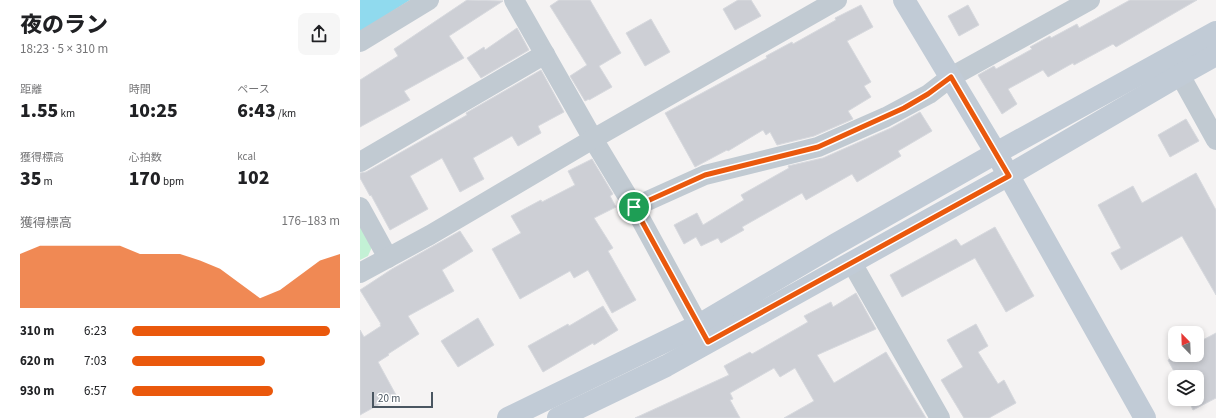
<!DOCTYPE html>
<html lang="ja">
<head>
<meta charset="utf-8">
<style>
	body { margin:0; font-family:"Source Sans 3","Noto Sans JP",sans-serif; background:#f6f6f6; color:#202124; height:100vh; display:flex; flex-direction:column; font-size:15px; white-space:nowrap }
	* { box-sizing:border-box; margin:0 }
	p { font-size:13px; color:#757577 }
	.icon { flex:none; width:22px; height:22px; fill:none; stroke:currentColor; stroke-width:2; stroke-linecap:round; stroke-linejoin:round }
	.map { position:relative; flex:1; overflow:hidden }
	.side { display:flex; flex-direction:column; background:#fff; width:360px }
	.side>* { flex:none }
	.needle { width:26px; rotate:337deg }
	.tools { position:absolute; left:808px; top:326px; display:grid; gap:8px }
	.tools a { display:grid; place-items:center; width:36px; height:36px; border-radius:8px; background:#fff; box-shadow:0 2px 6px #0003; font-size:20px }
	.scale { position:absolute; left:12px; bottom:10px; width:61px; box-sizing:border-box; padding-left:4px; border:2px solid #4a5661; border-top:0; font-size:11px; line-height:14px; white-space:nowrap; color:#4a5661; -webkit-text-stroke:3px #fff; paint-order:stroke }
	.pin { position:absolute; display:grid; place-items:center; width:34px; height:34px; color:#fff; margin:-17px; border:2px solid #fff; border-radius:50%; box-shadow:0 1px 4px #0007 }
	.round { display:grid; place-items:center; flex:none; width:42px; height:42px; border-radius:8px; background:#f6f6f6 }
	.overview { display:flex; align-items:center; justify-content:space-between; height:68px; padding:0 20px }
	h1 { font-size:22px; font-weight:800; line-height:30px }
	.figures { display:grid; grid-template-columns:repeat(3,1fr); gap:6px; height:68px; padding:4px 20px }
	.figures div { display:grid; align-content:center }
	.figures b { font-size:20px; font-weight:800 }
	.figures small { font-size:11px; font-weight:400 }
	.figures p { font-size:11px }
	.chart { height:112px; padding:8px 20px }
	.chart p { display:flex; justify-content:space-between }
	.chart svg { width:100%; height:72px; margin-top:4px; fill:#ea580c; opacity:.7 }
	ul { padding:0 20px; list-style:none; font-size:13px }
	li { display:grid; grid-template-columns:64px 48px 1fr; align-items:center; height:30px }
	li i { height:10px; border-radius:5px; background:#ea580c }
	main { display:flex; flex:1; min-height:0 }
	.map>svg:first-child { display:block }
	.green { fill:#c3f1d5 }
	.water { fill:#90daee }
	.building { fill:#cdcfd5; stroke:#d7d9de }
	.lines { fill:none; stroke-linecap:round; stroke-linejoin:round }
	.street { stroke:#c1cad2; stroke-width:20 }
	.secondary { stroke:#c1cbd6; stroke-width:22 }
	.route-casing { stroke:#fff; stroke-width:8 }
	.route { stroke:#ea580c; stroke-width:5 }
</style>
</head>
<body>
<main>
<section class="side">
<div class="overview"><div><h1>夜のラン</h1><p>18:23 · 5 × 310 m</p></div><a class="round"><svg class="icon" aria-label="share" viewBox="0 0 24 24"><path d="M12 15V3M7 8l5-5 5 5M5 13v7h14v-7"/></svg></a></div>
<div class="figures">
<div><p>距離</p><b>1.55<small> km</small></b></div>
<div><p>時間</p><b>10:25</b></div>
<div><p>ペース</p><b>6:43<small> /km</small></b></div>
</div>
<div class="figures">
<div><p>獲得標高</p><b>35<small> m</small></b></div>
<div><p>心拍数</p><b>170<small> bpm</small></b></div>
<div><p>kcal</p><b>102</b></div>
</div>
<div class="chart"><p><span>獲得標高</span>176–183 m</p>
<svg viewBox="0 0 160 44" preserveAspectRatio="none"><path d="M0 44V11L10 6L20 6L30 6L40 6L50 6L60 11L70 11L80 11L90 15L100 20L110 29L120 38L130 33L140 24L150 15L160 11V44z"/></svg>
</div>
<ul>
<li><b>310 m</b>6:23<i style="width:95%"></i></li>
<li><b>620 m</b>7:03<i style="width:64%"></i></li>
<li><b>930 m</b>6:57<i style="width:68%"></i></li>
</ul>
</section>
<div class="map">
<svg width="856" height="418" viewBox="0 0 856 418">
	<rect width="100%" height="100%" fill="#f5f3f3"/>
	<path class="green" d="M 0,226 L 12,247 L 8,256 L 0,260 Z"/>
	<path class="water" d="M 0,0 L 50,0 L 0,32 Z"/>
	<g class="building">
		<path d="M 107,0 L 143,1 L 89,36 L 104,58 L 44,91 L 50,100 L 0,127 L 0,80 L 38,56 L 34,49 Z"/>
		<path d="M 199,0 L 230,0 L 261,53 L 239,66 L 252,87 L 229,100 L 229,99 L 225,101 L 210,76 L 227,65 L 190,6 Z"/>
		<path d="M 378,0 L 391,0 L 401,16 L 375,30 L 363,9 Z"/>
		<path d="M 770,0 L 837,0 L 756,47 L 753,44 L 714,65 L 713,63 L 688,77 L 683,70 L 648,89 L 657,104 L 642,114 L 618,75 L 634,66 L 636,69 L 672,49 L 670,47 L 690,36 L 691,38 L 717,24 L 719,28 Z"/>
		<path d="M 501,5 L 513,27 L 487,41 L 511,82 L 504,86 L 511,97 L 488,111 L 493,119 L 454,136 L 417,145 L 410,132 L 406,135 L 403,130 L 368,151 L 367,150 L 335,167 L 305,113 L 407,58 L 406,56 L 432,42 L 433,44 L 476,20 L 475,18 Z"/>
		<path d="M 608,5 L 619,25 L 599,36 L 588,16 Z"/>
		<path d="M 291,19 L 310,52 L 285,66 L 266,33 Z"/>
		<path d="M 157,28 L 169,50 L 121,78 L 107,58 L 124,47 L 125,50 Z"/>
		<path d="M 181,70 L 204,112 L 178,126 L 181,133 L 158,146 L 152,136 L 113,158 L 124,179 L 100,192 L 82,158 L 50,176 L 68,209 L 30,230 L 11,195 L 10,196 L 0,178 L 0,173 L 6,172 L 107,115 L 106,113 Z"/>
		<path d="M 560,112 L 572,131 L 538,151 L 541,156 L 497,182 L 492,174 L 446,200 L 442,193 L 382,227 L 384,230 L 361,243 L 358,238 L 341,246 L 336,237 L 324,244 L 314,225 L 337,213 L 343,225 L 384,200 L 381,195 L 429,168 L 428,166 L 463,158 L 531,128 Z"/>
		<path d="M 826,119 L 839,141 L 810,157 L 798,135 Z"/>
		<path d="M 232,159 L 253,194 L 250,196 L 256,207 L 234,218 L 253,248 L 248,251 L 276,300 L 252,313 L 228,270 L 214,278 L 210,271 L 160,299 L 132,249 L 161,233 L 151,216 L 181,200 L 182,202 L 215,185 L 208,171 Z"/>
		<path d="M 836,173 L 856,210 L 856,295 L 822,236 L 761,270 L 751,253 L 761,248 L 738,205 L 773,186 L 782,203 Z"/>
		<path d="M 635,227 L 674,296 L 646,312 L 615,258 L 542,297 L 530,275 L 596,239 L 601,246 Z"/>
		<path d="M 100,231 L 113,251 L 82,270 L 94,291 L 48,316 L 59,334 L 28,354 L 29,355 L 18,362 L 36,395 L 0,415 L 0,330 L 4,337 L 21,326 L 20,324 L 21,324 L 0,290 L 32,269 Z"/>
		<path d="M 496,293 L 516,329 L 457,355 L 474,383 L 526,352 L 566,418 L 424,418 L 454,401 L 435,368 L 420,377 L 414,368 L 370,393 L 373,399 L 370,400 L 380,418 L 275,418 L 369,375 L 364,366 L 390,352 L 392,354 L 448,322 L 444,316 L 471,302 L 473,307 Z"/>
		<path d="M 243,306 L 258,330 L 234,345 L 233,343 L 183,372 L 168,346 L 208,324 L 209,326 Z"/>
		<path d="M 118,318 L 134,345 L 98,367 L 81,341 Z"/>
		<path d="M 616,324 L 628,346 L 618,352 L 638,384 L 644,380 L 656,403 L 629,418 L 604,418 L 581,380 L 603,367 L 587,340 Z"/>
		<path d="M 856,333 L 856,398 L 833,410 L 828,399 L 837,399 L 837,377 L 817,377 L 808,360 L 817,355 L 837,355 L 837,343 Z"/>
	</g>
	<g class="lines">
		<g class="street">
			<path d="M 154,0 L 233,139 L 274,207 L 346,339"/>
			<path d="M 0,42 L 69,0"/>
			<path d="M 820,75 L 856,140"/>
			<path d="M 0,162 L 185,54"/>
			<path d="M 0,207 L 28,258"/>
			<path d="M 274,207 L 345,175 L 458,147 L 526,117 L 569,94 L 591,77 L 730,0"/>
			<path d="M 492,263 L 580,418"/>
			<path d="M 0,273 L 70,235 L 233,139 L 477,0"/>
		</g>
		<g class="secondary">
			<path d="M 544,0 L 636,153 L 785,418"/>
			<path d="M 148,418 L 339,325 L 476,244 L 636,153 L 856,32"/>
			<path d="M 198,418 L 306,366 L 649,175 L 820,75 L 856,55"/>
		</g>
	</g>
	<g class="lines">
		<g class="route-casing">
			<path id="route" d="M 591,77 L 649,176 L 348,342 L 274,207 L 345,175 L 458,147 L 544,108 L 568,94 Z"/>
		</g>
		<use href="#route" class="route"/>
	</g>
</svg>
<div class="tools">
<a><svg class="needle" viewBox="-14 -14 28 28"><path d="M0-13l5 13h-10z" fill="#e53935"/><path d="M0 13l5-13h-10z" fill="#757577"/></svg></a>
<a><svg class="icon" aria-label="layers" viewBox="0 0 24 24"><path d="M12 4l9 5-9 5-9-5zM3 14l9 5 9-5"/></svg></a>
</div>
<div class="scale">20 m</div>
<div class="pin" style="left:274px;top:207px;background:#1e9e55"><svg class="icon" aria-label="arrive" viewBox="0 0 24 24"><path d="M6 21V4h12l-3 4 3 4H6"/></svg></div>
</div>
</main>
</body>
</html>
